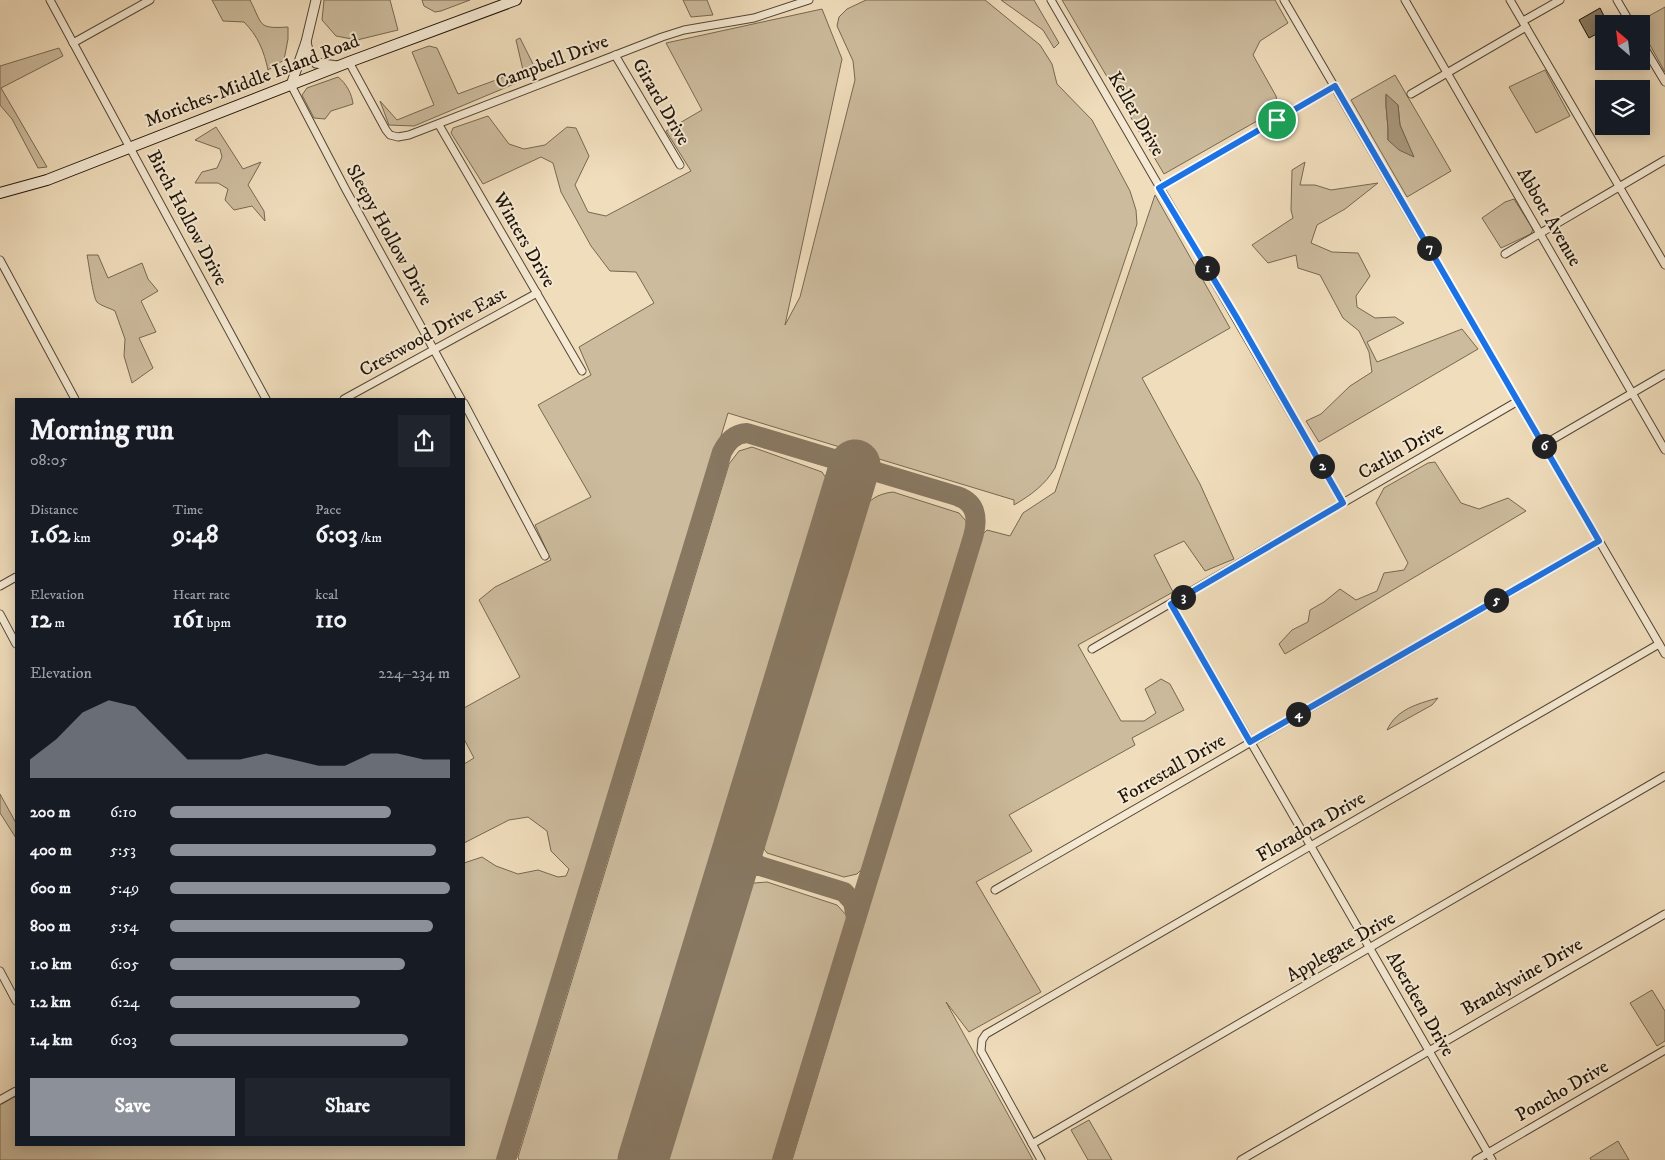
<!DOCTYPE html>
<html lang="en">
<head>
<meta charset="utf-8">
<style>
	body { margin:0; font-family:"IM FELL DW Pica",serif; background:#20242c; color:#f1f3f6; height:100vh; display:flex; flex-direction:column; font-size:19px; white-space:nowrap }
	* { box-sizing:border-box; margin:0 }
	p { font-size:16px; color:#9ea1a6 }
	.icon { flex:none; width:28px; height:28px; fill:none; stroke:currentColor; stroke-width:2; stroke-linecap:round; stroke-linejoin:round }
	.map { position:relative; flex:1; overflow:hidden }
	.details { position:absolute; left:15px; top:398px; width:450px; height:748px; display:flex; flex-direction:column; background:#171b24; border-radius:0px; box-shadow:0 2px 12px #0003 }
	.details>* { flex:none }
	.needle { width:32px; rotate:332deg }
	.buttons { position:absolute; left:1595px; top:15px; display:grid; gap:10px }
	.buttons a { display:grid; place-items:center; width:55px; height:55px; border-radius:0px; background:#171b24; box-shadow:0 2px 12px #0003; font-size:25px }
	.pin { position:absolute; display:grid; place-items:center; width:42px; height:42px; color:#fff; margin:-21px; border:2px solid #fff; border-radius:50%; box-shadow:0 1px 5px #0007 }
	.km { position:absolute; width:25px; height:25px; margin:-12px; border-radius:50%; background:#222; color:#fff; font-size:14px; line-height:25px; text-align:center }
	.round { display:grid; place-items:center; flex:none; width:52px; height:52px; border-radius:0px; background:#20242c }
	.headline { display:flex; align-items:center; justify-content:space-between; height:85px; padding:0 15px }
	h1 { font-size:28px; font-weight:700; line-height:38px }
	.metrics { display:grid; grid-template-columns:repeat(3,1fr); gap:8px; height:85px; padding:5px 15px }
	.metrics div { display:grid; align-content:center }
	.metrics b { font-size:25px; font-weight:700 }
	.metrics small { font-size:14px; font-weight:400 }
	.metrics p { font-size:14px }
	.chart { height:140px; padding:10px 15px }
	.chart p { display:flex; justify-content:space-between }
	.chart svg { width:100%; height:90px; margin-top:5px; fill:#8c9099; opacity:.7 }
	.action { display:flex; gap:10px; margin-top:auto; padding:10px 15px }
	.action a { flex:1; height:58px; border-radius:0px; background:#8c9099; color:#fff; font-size:20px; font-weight:700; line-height:58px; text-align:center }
	.action a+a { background:#20242c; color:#f1f3f6 }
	ul { padding:0 15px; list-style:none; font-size:16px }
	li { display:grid; grid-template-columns:80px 60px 1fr; align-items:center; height:38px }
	li i { height:12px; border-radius:6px; background:#8c9099 }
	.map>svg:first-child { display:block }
	.green { fill:#ccbb9d; stroke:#766852; fill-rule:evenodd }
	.water { fill:#a9997f; stroke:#72644f }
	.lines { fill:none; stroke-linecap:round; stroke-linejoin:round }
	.taxiway { stroke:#887862; stroke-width:20 }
	.runway { stroke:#887862; stroke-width:51 }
	.building { fill:#8c7d66; stroke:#1f1408 }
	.minor-casing { stroke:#534635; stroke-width:9 }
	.tertiary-casing { stroke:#534635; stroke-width:11 }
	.secondary-casing { stroke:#1f1408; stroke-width:12 }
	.minor { stroke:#f5e9d3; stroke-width:7 }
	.tertiary { stroke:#f5e9d3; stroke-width:9 }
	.secondary { stroke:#f5e9d3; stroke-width:10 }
	.route-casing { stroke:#fff; stroke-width:10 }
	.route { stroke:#1a73e8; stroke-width:6 }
	.labels { text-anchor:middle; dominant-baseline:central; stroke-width:4; stroke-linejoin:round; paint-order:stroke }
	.street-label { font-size:19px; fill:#1f1408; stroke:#f5e9d3 }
</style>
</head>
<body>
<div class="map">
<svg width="1665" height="1160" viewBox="0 0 1665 1160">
	<rect width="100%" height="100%" fill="#f0ddbc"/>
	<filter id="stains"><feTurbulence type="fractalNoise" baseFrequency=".004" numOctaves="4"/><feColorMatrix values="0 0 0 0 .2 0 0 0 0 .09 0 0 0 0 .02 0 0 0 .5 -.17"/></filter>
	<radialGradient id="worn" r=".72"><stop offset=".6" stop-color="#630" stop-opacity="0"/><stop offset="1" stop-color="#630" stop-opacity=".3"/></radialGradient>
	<g class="green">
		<path d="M 212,0 L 250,0 C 263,25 257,29 288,27 L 288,39 L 284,60 L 268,70 C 264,51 258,36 244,22 L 223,21 Z"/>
		<path d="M 324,0 L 390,0 L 398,30 L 357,40 L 336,36 L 322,20 Z"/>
		<path d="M 422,0 L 470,0 L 441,11 L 435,12 L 424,6 Z"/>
		<path d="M 683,0 L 707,0 L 713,15 L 691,17 Z"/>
		<path d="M 866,0 L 985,0 L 1040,45 L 1052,64 L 1057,84 L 1092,120 L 1130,191 L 1136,210 L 1137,224 L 1055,468 C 1045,485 1031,495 1014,505 L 1014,500 L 728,413 L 589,871 L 585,872 L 582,880 L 585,884 L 500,1160 L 0,1160 L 0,1105 L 16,1096 L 16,1144 L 464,1144 L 464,863 L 482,857 L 496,866 L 518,874 L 538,870 L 558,877 L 566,876 L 569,869 L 551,851 L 547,831 L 528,817 L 509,820 L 464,843 L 464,764 L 474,758 L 464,739 L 464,708 L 520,677 L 479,600 L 495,587 L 551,560 L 535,525 L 591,497 L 538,405 L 591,375 L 579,347 L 654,303 L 636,272 L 610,271 L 591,246 L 561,192 L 553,163 L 541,157 L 483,184 L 451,133 L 453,128 L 488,116 L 509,144 L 524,149 L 545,145 L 567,127 L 576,128 L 589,156 L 575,185 L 588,212 L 606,216 L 691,171 L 666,131 L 702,110 L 666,43 L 822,9 L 842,59 L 785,325 L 800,297 L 855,80 L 853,61 L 837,26 L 839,17 L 847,9 Z"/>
		<path d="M 1001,0 L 1034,0 L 1059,43 L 1054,48 L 1043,30 Z"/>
		<path d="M 1062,0 L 1275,0 L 1288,23 L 1260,41 L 1253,55 L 1276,96 L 1278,109 L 1164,174 Z"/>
		<path d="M 1665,7 L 1665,72 L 1641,29 L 1641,24 L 1638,22 Z"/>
		<path d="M 520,38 L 538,74 L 414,126 L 389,125 L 380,101 L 397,120 L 434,105 L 412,52 L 429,46 L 437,48 L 458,94 L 523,70 L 516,40 Z"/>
		<path d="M 59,48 L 63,56 L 1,88 L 47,167 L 38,168 L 12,119 L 0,105 L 0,66 Z"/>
		<path d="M 1545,70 L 1570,116 L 1536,133 L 1509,87 Z"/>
		<path d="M 1395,75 L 1451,171 L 1407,197 L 1351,100 ZM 1386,95 L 1398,105 L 1400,125 L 1413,156 L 1388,140 C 1389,124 1385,110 1386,95 Z"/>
		<path d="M 338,77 C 346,83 352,94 353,104 L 331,111 L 325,119 L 314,118 L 302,95 L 307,88 Z"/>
		<path d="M 216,127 L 243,169 L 261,162 L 248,185 L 264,211 L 265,221 L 252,206 L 234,210 L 225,200 L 228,189 L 218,183 L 195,183 L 202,172 L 217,168 L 222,157 L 220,149 L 195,140 Z"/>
		<path d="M 1305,162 L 1300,185 L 1315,185 L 1331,190 L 1378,183 L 1345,209 L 1317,225 L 1311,243 L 1332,252 L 1358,253 L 1370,276 L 1356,296 L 1357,307 L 1375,318 L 1395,317 L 1404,323 L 1367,342 L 1377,362 L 1462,329 L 1478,349 L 1319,442 L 1306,421 L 1321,414 L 1350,386 L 1372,372 L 1369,352 L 1359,331 L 1343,318 L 1320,275 L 1298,268 L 1296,255 L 1268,263 L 1252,245 L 1293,218 L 1291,210 L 1292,170 Z"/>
		<path d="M 1155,195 L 1230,328 L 1142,378 L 1200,484 L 1234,559 L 1205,571 L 1184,541 L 1154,555 L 1173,592 L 1078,645 L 1121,721 L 1144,721 L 1156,713 L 1145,689 L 1161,679 L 1170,684 L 1184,710 L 1132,738 L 1135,745 L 1009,815 L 1032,851 L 976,882 L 1041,992 L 969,1032 L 946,1002 L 1033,1160 L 792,1160 L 982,535 L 987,530 L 1010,536 L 1023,513 L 1055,492 Z"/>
		<path d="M 1514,199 L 1533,229 L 1531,234 L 1501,248 L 1482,218 L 1505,202 Z"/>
		<path d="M 87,255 L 98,255 L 108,278 L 142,263 L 148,279 L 158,291 L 141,301 L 156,332 L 139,338 L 153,368 L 132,383 L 124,356 L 125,339 L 115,311 C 110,308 101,306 97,302 C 93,298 89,264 87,255 Z"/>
		<path d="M 752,447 L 822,472 L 830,484 L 829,499 L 625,1160 L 519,1160 L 518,1157 L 729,464 L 739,451 Z"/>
		<path d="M 1435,462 L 1461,503 L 1479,509 L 1508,498 L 1526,511 L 1285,654 L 1279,644 L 1292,630 L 1308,622 L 1310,610 L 1324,602 L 1340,589 L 1356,600 L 1377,591 L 1384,573 L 1404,570 L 1408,563 L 1376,503 L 1384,488 L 1428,463 Z"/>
		<path d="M 893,492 L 959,513 L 966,521 L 968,532 L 866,865 L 857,874 L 844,877 L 767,853 L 762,846 L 762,833 L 858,513 C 870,500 876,494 893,492 Z"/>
		<path d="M 1438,698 L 1432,705 L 1387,730 C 1397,709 1417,704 1438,698 Z"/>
		<path d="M 0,794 L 16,823 L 16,838 L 0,813 Z"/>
		<path d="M 767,882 L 837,905 L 847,916 L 847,927 L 776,1160 L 662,1160 L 743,894 L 754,883 Z"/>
		<path d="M 1652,990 L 1665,1011 L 1665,1041 L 1657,1046 L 1630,1003 Z"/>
		<path d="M 1089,1120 L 1112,1160 L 1088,1160 L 1071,1130 Z"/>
		<path d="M 1618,1141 L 1629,1160 L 1591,1160 L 1590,1158 Z"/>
	</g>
	<path class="water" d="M 1386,94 L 1398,105 L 1400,125 L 1414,157 L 1399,150 L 1388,140 C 1389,124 1385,110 1386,94 Z"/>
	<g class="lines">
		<g class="taxiway">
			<path d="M 743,833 C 743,847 746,859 760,866"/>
			<path d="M 728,882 C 737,870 745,864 760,866 L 844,892 L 853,902 L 856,918"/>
			<path d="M 506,1160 L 722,452 C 728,441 734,434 747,433 L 957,496 C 977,503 978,519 973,537 L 782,1160"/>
		</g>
		<path class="runway" d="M 643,1160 L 855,465"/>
	</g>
	<path class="building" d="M 1600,8 L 1608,24 L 1604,24 L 1604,30 L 1589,38 L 1579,20 Z"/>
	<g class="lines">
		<g class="minor-casing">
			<g id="minor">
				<path d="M 50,0 L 266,399"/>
				<path d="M 1051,0 L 1343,503"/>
				<path d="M 1284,0 L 1665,654"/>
				<path d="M 1405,0 L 1665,450"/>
				<path d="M 1510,0 L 1665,265"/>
				<path d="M 1617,0 L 1631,24"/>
				<path d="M 1523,21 L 1560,0"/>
				<path d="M 1641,42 L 1665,82"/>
				<path d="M 73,43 L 150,0"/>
				<path d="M 615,55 L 680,165"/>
				<path d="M 349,62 L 386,130 L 390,135 L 398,137 L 409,135 L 662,37 L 684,30 L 754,18 L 809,0"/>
				<path d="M 291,85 L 346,190 L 461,399"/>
				<path d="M 1411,94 L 1526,27"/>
				<path d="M 439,125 L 582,371"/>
				<path d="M 1159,188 L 1335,86"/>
				<path d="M 1505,254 L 1665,160"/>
				<path d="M 0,260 L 75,399"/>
				<path d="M 344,399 L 537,293"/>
				<path d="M 464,403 L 545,556"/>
				<path d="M 1543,445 L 1665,374"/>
				<path d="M 0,586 L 16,577"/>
				<path d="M 1171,604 L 1492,1160"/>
				<path d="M 0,614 L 16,644"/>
				<path d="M 1092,649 L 1518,401"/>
				<path d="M 995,890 L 1599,541"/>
				<path d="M 0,971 L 16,1001"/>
				<path d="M 0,1100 L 16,1091"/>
				<path d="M 1032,1144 L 1665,776"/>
				<path d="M 1041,1160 L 981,1051 L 982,1040 L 986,1034 L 1659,644"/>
				<path d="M 1241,1160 L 1665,914"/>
				<path d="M 1476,1160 L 1665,1050"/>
			</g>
		</g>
		<g class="tertiary-casing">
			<g id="tertiary">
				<path d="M 306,42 L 309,54 L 316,63 L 337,66"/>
				<path d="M 291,85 L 306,42 L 316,0"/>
			</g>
		</g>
		<g class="secondary-casing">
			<path id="secondary" d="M 0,193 L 47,180 L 349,62 L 516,0"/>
		</g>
		<use href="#minor" class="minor"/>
		<use href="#tertiary" class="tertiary"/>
		<use href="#secondary" class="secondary"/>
	</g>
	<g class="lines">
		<g class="route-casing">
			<path id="route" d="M 1335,86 L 1599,541 L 1250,742 L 1171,604 L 1343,503 L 1237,318 L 1159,188 Z"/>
		</g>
		<use href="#route" class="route"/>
	</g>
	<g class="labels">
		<g class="street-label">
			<text transform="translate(552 62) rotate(-21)">Campbell Drive</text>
			<text transform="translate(252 81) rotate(-21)">Moriches-Middle Island Road</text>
			<text transform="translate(661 102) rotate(60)">Girard Drive</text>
			<text transform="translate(1136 114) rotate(60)">Keller Drive</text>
			<text transform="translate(1549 217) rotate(60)">Abbott Avenue</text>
			<text transform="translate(187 218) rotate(62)">Birch Hollow Drive</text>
			<text transform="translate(389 235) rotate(61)">Sleepy Hollow Drive</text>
			<text transform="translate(524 240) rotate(60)">Winters Drive</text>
			<text transform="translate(433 332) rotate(-29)">Crestwood Drive East</text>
			<text transform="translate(1401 451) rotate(-30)">Carlin Drive</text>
			<text transform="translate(1172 769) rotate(-30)">Forrestall Drive</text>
			<text transform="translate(1311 827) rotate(-30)">Floradora Drive</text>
			<text transform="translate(1341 947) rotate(-30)">Applegate Drive</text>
			<text transform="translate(1522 977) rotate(-30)">Brandywine Drive</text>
			<text transform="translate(1420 1004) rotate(60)">Aberdeen Drive</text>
			<text transform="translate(1562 1091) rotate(-30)">Poncho Drive</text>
		</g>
	</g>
	<rect width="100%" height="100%" filter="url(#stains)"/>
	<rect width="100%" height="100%" fill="url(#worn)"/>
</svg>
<div class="buttons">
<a><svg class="needle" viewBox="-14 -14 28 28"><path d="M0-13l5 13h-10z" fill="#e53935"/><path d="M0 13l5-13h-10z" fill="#9ea1a6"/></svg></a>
<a><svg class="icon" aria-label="layers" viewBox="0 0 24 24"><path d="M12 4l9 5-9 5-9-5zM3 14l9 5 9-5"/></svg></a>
</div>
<div class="pin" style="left:1277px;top:120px;background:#1e9e55"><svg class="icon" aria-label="arrive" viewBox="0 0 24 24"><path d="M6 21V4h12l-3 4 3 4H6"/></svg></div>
<b class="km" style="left:1207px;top:268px">1</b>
<b class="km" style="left:1322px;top:466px">2</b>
<b class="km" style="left:1183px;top:597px">3</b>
<b class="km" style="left:1298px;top:714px">4</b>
<b class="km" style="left:1496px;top:600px">5</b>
<b class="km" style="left:1544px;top:446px">6</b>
<b class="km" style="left:1429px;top:248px">7</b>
<section class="details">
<div class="headline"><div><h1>Morning run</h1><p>08:05</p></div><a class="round"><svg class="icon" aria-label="share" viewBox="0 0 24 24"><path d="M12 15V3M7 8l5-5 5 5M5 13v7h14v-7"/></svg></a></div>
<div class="metrics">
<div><p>Distance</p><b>1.62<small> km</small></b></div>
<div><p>Time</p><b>9:48</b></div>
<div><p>Pace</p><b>6:03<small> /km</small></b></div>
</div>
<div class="metrics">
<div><p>Elevation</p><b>12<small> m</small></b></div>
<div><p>Heart rate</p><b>161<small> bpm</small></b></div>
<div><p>kcal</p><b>110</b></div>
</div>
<div class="chart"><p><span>Elevation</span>224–234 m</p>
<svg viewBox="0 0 160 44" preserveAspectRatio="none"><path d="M0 44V35L10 25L20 12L30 6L40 9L50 22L60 35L70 35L80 35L90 32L100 35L110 38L120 38L130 32L140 32L150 35L160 35V44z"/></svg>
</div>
<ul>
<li><b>200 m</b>6:10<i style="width:79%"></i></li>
<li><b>400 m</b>5:53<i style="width:95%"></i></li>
<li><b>600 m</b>5:49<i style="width:100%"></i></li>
<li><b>800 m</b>5:54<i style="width:94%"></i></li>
<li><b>1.0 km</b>6:05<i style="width:84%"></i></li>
<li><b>1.2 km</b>6:24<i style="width:68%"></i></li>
<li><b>1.4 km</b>6:03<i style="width:85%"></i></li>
</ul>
<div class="action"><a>Save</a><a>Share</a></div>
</section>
</div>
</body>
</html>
